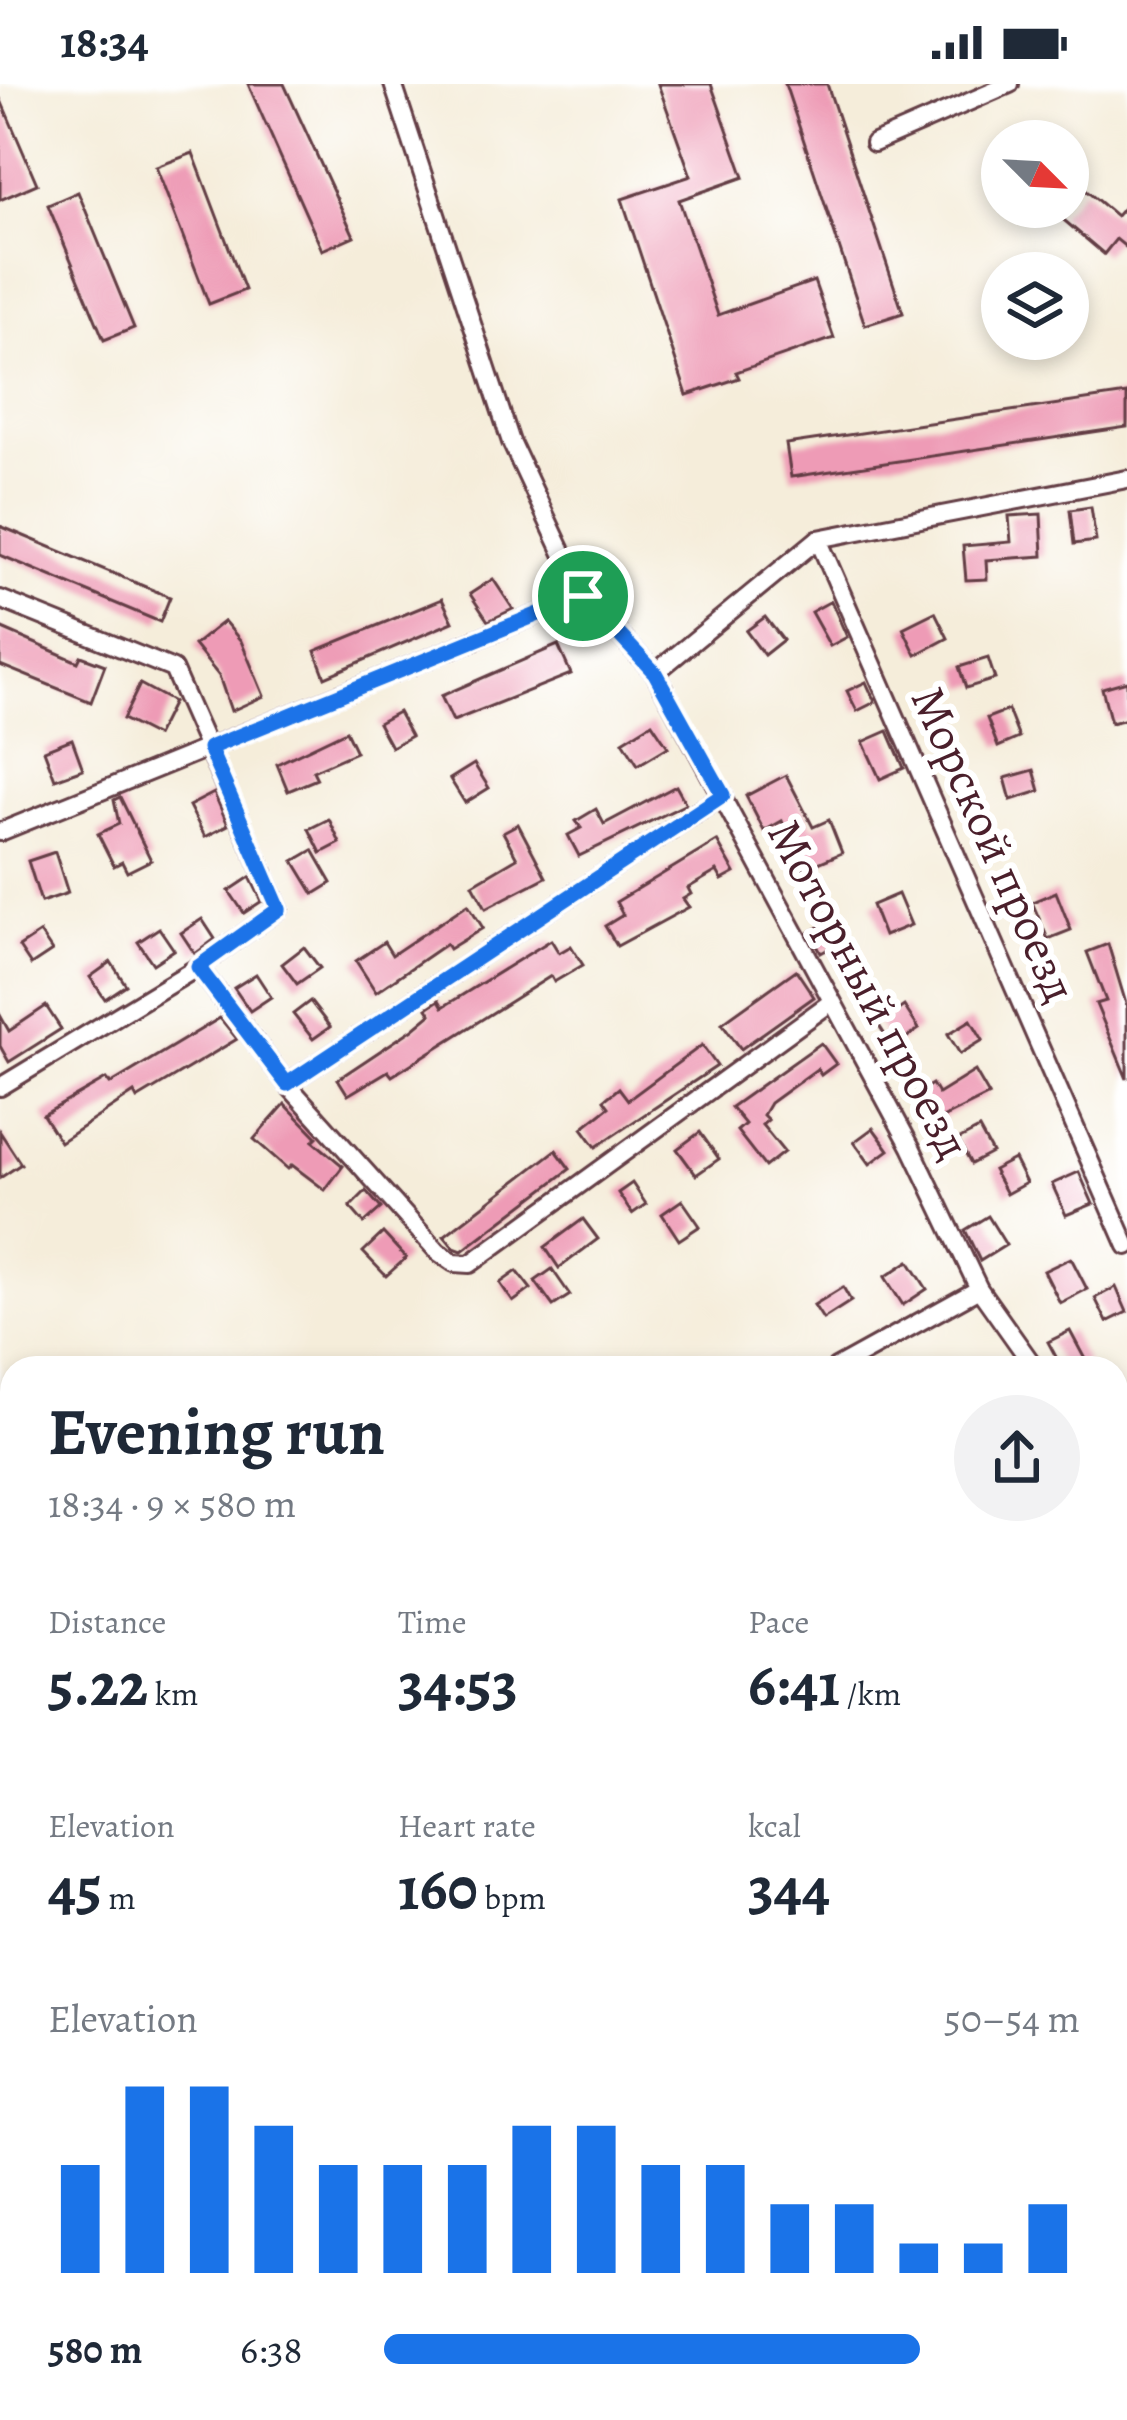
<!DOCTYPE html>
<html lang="en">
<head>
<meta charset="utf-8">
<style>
	body { margin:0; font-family:Alegreya,serif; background:#f2f2f3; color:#1f2937; height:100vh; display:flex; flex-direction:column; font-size:45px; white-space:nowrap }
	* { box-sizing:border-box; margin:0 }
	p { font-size:39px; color:#747a83 }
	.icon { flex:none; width:66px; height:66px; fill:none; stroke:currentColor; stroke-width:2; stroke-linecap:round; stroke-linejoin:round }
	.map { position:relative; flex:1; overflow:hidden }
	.drawer { position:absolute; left:0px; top:1272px; width:1128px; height:1065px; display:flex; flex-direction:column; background:#fff; border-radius:36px 36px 0 0; box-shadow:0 6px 18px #0003 }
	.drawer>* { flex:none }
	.needle { width:78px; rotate:114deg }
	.buttons { position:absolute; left:981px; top:36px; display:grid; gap:24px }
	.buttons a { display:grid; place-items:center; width:108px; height:108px; border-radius:50%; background:#fff; box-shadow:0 6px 18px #0003; font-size:60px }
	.pin { position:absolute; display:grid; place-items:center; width:102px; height:102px; color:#fff; margin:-51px; border:6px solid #fff; border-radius:50%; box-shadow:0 3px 12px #0007 }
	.round { display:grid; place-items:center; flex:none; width:126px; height:126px; border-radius:63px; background:#f2f2f3 }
	.summary { display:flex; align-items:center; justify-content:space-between; height:204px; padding:0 48px }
	h1 { font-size:66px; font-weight:700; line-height:90px }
	.metrics { display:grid; grid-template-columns:repeat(3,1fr); gap:18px; height:204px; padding:12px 48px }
	.metrics div { display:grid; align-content:center }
	.metrics b { font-size:60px; font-weight:700 }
	.metrics small { font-size:33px; font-weight:400 }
	.metrics p { font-size:33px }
	.chart { height:336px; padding:24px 48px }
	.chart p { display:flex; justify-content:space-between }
	.chart svg { width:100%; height:216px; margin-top:12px; stroke:#1a73e8; stroke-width:6 }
	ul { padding:0 48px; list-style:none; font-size:39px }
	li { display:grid; grid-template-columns:192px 144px 1fr; align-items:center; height:90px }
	li i { height:30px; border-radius:15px; background:#1a73e8 }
	.status { display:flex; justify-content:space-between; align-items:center; height:84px; padding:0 60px; background:#fff; direction:ltr }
	.status svg { height:33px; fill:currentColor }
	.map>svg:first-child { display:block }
	.building { fill:#ee9bb6 }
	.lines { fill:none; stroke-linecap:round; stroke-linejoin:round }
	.minor-casing { stroke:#643e45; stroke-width:22 }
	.minor { stroke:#fff; stroke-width:16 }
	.route-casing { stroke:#fff; stroke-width:24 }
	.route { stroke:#1a73e8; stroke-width:15 }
	.labels { text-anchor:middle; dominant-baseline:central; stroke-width:12; stroke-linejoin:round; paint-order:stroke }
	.street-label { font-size:48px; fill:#4a1f2b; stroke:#fff }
</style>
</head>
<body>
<div class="status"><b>18:34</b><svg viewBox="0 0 49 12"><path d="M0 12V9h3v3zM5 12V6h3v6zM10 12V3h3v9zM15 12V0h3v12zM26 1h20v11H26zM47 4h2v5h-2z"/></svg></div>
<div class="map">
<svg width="1127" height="2336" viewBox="0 0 1127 2336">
	<rect width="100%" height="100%" fill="#fff"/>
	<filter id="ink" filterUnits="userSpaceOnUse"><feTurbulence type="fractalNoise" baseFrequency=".00833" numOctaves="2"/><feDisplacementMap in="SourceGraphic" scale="24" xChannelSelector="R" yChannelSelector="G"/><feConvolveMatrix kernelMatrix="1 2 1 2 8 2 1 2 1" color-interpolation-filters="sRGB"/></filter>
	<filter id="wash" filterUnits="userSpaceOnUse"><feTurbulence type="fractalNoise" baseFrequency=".004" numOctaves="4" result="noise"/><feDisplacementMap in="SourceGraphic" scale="48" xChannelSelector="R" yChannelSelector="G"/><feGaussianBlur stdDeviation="2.7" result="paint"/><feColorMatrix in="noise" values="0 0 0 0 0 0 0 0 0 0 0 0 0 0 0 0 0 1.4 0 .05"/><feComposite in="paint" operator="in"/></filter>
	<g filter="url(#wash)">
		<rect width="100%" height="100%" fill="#f5edda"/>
		<g id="blocks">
			<g class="building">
				<path d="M 248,0 L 284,0 L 354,152 L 322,166 Z"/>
				<path d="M 658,0 L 711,0 L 744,93 L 679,116 L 718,231 L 814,197 L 834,254 L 736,288 L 739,294 L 687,311 L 622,115 L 691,92 Z"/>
				<path d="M 785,0 L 827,0 L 903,229 L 865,241 Z"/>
				<path d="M 0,14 L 37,100 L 0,116 Z"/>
				<path d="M 193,69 L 245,206 L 209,220 L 156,83 Z"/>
				<path d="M 1083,104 L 1116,132 L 1127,119 L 1127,164 L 1116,155 L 1104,170 L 1059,132 Z"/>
				<path d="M 78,108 L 134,244 L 104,256 L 48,121 Z"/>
				<path d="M 1127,310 L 1127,343 L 791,393 L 786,360 Z"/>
				<path d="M 1091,423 L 1096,457 L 1074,460 L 1070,426 Z"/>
				<path d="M 1041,430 L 1043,472 L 986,476 L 987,495 L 966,496 L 963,462 L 1011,458 L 1009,432 Z"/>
				<path d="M 0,442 L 170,513 L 160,538 L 0,471 Z"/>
				<path d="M 493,495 L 513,525 L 488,537 L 470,510 Z"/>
				<path d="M 442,515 L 453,538 L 325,593 L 315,567 Z"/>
				<path d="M 831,517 L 847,553 L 830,562 L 811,528 Z"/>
				<path d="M 935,528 L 948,554 L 916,571 L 903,544 Z"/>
				<path d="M 765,533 L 783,556 L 764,571 L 746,547 Z"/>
				<path d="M 224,537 L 241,557 L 264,612 L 231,627 L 219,592 L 194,561 Z"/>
				<path d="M 0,544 L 78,578 L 81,572 L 105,581 L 91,618 L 0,581 Z"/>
				<path d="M 558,561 L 571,590 L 453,637 L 441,612 Z"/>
				<path d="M 988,574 L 995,595 L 966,604 L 959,583 Z"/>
				<path d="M 1127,597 L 1127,635 L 1111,639 L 1102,604 Z"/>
				<path d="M 866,598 L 875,618 L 857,627 L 847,607 Z"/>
				<path d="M 140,600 L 173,618 L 156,652 L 123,635 Z"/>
				<path d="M 1008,626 L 1019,654 L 998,663 L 987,634 Z"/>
				<path d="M 398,628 L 411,652 L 391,663 L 378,639 Z"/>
				<path d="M 652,639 L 668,663 L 638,681 L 623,657 Z"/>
				<path d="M 346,647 L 356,668 L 313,687 L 317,695 L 288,707 L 277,680 Z"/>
				<path d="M 888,647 L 904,684 L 880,695 L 863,658 Z"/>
				<path d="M 72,655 L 83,685 L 55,695 L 44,666 Z"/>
				<path d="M 474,680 L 489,704 L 465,719 L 450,695 Z"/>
				<path d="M 1034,686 L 1040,707 L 1011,716 L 1005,694 Z"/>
				<path d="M 786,691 L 813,743 L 829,736 L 842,769 L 802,786 L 782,737 L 764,747 L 746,712 Z"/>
				<path d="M 676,702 L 686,720 L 579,772 L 568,751 L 581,744 L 576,737 L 596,725 L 604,740 Z"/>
				<path d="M 214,709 L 228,741 L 205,753 L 189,722 Z"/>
				<path d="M 120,713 L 151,776 L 127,788 L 122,778 L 114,782 L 98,750 L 119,740 L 114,716 Z"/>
				<path d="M 329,735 L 340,759 L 321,769 L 309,745 Z"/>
				<path d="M 518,740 L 546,793 L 486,824 L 473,800 L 517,774 L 503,748 Z"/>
				<path d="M 717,757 L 735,789 L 722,796 L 717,787 L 688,804 L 691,810 L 683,815 L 689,823 L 617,862 L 605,842 L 623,831 L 616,818 Z"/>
				<path d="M 313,766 L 332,799 L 314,810 L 294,777 Z"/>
				<path d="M 55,768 L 68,809 L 41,818 L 28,777 Z"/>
				<path d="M 250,793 L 262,817 L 244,829 L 229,807 Z"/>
				<path d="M 1056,808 L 1071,846 L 1048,855 L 1032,818 Z"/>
				<path d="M 898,810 L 911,841 L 884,852 L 872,821 Z"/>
				<path d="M 468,820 L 483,844 L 449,865 L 446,860 L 376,908 L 356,877 L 384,858 L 392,871 Z"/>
				<path d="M 202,835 L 215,855 L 195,870 L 181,849 Z"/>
				<path d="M 830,837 L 841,858 L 821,869 L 810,848 Z"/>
				<path d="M 159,844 L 174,866 L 153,880 L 138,858 Z"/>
				<path d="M 40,849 L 52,867 L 31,881 L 19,863 Z"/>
				<path d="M 551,856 L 559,869 L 571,862 L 583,881 L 554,898 L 551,892 L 392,992 L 388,987 L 348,1011 L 338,995 L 413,945 L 431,930 L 427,924 L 439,916 L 443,923 Z"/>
				<path d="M 1108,860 L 1127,923 L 1127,995 L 1096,920 L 1106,917 L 1087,868 Z"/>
				<path d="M 304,863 L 320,884 L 297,900 L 282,880 Z"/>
				<path d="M 111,878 L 126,901 L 105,915 L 90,893 Z"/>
				<path d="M 796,886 L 814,913 L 741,965 L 722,939 Z"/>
				<path d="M 256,890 L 271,913 L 250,927 L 234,904 Z"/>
				<path d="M 310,917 L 330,943 L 313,955 L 293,930 Z"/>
				<path d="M 46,922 L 61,945 L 9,978 L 0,962 L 0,931 L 9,947 Z"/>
				<path d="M 904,922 L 919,945 L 893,963 L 878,940 Z"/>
				<path d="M 220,934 L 237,955 L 137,1015 L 134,1009 L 60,1058 L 43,1031 L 106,995 L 110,1000 Z"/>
				<path d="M 971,936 L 983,956 L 960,970 L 948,950 Z"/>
				<path d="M 821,959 L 836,980 L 821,991 L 817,985 L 770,1019 L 763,1031 L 768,1036 L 762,1041 L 784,1068 L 765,1083 L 737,1047 L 745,1040 L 731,1023 Z"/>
				<path d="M 702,961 L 717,982 L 596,1063 L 582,1044 L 609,1023 L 604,1016 L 619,1004 L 628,1016 Z"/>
				<path d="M 975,987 L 989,1011 L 926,1042 L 909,1014 L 932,1000 L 938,1010 Z"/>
				<path d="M 285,1020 L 317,1053 L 313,1057 L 343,1082 L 325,1106 L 292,1081 L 288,1085 L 254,1055 Z"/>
				<path d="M 873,1044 L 889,1066 L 870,1080 L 854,1058 Z"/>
				<path d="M 979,1045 L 992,1069 L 971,1080 L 958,1056 Z"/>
				<path d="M 0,1048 L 21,1080 L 0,1094 Z"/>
				<path d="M 700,1048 L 719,1075 L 696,1091 L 677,1065 Z"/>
				<path d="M 556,1066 L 570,1085 L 462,1167 L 454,1164 L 444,1152 Z"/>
				<path d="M 1014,1075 L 1026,1099 L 1006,1110 L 993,1086 Z"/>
				<path d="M 1079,1088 L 1093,1120 L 1066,1131 L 1052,1100 Z"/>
				<path d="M 632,1099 L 646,1120 L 632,1130 L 618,1109 Z"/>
				<path d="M 366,1107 L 381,1124 L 364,1139 L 350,1123 Z"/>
				<path d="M 682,1116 L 700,1142 L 679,1156 L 662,1130 Z"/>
				<path d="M 988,1132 L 1006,1161 L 980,1177 L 965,1146 Z"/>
				<path d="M 583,1135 L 598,1155 L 559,1184 L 545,1163 Z"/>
				<path d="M 383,1149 L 406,1174 L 386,1192 L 363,1168 Z"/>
				<path d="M 1071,1174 L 1087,1205 L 1060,1219 L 1044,1187 Z"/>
				<path d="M 909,1177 L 927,1205 L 903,1221 L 885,1193 Z"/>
				<path d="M 552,1185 L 570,1211 L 553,1222 L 535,1197 Z"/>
				<path d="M 517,1187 L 531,1205 L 513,1218 L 500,1199 Z"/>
				<path d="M 843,1203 L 851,1217 L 823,1235 L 814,1221 Z"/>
				<path d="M 1116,1203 L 1127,1228 L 1107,1238 L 1095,1214 Z"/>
				<path d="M 1070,1247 L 1087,1279 L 1062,1284 L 1048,1258 Z"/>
			</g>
		</g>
	</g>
	<g filter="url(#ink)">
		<use href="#blocks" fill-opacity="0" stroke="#643e45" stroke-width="3"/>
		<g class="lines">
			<g class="minor-casing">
				<g id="minor">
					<path d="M 393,0 L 511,358 L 583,512 L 655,589 L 911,1063 L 979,1205 L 1035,1284"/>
					<path d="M 874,59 L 1010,0"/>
					<path d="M 818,455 L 1127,1162"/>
					<path d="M 818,455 L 1127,395"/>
					<path d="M 0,515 L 173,585 L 279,825 L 198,883 L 0,1003"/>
					<path d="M 655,589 L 818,455"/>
					<path d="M 0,748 L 583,512"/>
					<path d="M 198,883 L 287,1000 L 723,711"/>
					<path d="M 287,1000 L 438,1168 L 454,1179 L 470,1180 L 830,919"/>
					<path d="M 836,1284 L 979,1205"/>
					<path d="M 1116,1481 L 1127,1511"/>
					<path d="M 1116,1638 L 1127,1635"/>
					<path d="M 1116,1939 L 1127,1929"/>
					<path d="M 1116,1959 L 1127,1973"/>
					<path d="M 995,2325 L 999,2336"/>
				</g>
			</g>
			<use href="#minor" class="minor"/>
		</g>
	</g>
	<g class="lines" filter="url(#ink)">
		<g class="route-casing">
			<path id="route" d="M 583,512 L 655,589 L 723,711 L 287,1000 L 198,883 L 279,825 L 209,664 Z"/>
		</g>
		<use href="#route" class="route"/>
	</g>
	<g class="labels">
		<g class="street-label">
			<text transform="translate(994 760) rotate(66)">Морской проезд</text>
			<text transform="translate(869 905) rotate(62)">Моторный проезд</text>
		</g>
	</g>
</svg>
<div class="buttons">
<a><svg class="needle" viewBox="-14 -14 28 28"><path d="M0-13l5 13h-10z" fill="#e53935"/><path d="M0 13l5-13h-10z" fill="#747a83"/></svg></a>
<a><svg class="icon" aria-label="layers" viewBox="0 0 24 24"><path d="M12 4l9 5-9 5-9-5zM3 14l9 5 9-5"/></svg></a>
</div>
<div class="pin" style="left:583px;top:512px;background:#1e9e55"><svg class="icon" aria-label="arrive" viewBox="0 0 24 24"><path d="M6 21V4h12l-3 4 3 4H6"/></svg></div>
<section class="drawer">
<div class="summary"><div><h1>Evening run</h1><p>18:34 · 9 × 580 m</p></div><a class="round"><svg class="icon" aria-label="share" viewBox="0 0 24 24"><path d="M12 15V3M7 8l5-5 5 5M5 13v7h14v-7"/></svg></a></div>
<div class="metrics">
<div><p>Distance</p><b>5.22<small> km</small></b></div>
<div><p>Time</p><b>34:53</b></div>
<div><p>Pace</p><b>6:41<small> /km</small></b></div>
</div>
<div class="metrics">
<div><p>Elevation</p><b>45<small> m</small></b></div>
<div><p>Heart rate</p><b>160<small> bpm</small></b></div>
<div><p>kcal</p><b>344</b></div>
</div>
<div class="chart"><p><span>Elevation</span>50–54 m</p>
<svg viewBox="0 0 160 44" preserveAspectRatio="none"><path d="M5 44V22M15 44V6M25 44V6M35 44V14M45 44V22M55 44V22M65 44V22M75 44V14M85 44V14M95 44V22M105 44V22M115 44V30M125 44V30M135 44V38M145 44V38M155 44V30"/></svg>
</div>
<ul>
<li><b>580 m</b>6:38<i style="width:77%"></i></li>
</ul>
</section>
</div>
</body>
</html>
